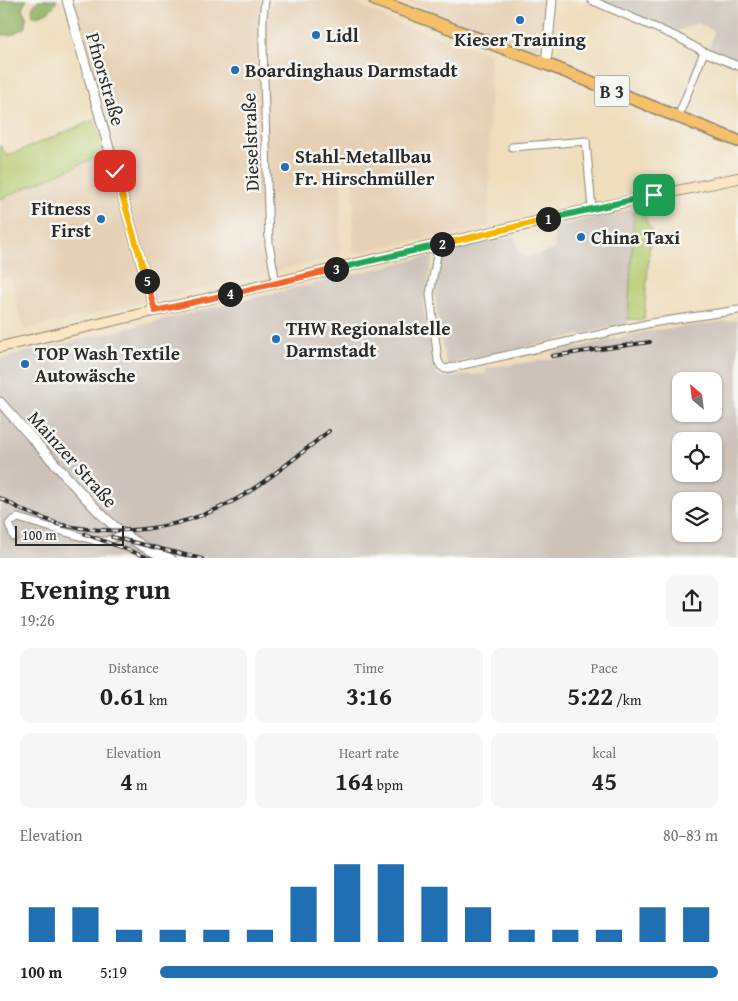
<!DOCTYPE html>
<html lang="en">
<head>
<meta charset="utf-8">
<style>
	body { margin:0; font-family:"Gentium Book Plus",serif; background:#f6f6f6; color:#222; height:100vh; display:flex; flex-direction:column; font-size:19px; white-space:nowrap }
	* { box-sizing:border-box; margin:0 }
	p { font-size:16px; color:#767676 }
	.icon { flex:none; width:28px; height:28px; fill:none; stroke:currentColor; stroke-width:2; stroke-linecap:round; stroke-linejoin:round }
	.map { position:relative; height:558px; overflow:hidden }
	.side { display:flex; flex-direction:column; background:#fff; flex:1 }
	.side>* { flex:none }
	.needle { width:32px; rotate:332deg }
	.controls { position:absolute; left:672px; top:372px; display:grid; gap:10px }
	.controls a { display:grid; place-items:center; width:50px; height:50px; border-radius:10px; background:#fff; box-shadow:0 1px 4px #0004; font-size:25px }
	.scale { position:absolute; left:15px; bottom:12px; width:109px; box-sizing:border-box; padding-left:5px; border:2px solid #2b2b2b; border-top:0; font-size:14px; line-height:18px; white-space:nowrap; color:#2b2b2b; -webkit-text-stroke:4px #f6f6f2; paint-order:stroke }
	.pin { position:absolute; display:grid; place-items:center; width:42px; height:42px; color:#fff; margin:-21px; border-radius:10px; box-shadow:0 2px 8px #0006 }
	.km { position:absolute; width:25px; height:25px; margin:-12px; border-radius:50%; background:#222; color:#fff; font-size:14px; line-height:25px; text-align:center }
	.round { display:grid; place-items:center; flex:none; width:52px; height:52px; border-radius:10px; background:#f6f6f6 }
	.headline { display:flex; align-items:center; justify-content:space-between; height:85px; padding:0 20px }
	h1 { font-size:28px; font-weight:700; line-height:38px }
	.figures { display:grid; grid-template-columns:repeat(3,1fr); gap:8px; height:85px; padding:5px 20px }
	.figures div { display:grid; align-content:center; border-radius:10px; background:#f6f6f6; text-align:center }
	.figures b { font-size:25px; font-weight:700 }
	.figures small { font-size:14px; font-weight:400 }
	.figures p { font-size:14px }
	.chart { height:140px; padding:10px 20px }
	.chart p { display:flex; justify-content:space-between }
	.chart svg { width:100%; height:90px; margin-top:5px; stroke:#1f6fb2; stroke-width:6 }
	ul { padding:0 20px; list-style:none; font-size:16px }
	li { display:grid; grid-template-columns:80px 60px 1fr; align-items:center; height:38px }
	li i { height:12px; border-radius:6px; background:#1f6fb2 }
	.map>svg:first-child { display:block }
	.built { fill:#e6d0b5 }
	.industrial { fill:#ccc2b9; fill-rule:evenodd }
	.green { fill:#b7cb6f; stroke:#717b4d }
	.forest { fill:#91af62; stroke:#5e6d46 }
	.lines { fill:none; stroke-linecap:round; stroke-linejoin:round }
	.minor-casing { stroke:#8d8474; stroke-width:9 }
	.tertiary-casing { stroke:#8d8474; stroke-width:11 }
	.secondary-casing { stroke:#8d8474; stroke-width:12 }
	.primary-casing { stroke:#8d8474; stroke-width:14 }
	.minor { stroke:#fff; stroke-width:7 }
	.tertiary { stroke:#fff; stroke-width:9 }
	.secondary { stroke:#fbe6c4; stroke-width:10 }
	.primary { stroke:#f6c06b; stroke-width:11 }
	.rail-casing { stroke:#2b2b2b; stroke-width:4 }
	.rail { stroke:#f6f6f2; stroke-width:2; stroke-dasharray:5.5; stroke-linecap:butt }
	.split-1-casing { stroke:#fff; stroke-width:10 }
	.split-2-casing { stroke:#fff; stroke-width:10 }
	.split-3-casing { stroke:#fff; stroke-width:10 }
	.split-4-casing { stroke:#fff; stroke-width:10 }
	.split-5-casing { stroke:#fff; stroke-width:10 }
	.split-6-casing { stroke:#fff; stroke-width:10 }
	.split-1 { stroke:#22a559; stroke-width:6 }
	.split-2 { stroke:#f5b400; stroke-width:6 }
	.split-3 { stroke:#22a559; stroke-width:6 }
	.split-4 { stroke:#f0652b; stroke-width:6 }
	.split-5 { stroke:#f0652b; stroke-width:6 }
	.split-6 { stroke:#f5b400; stroke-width:6 }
	.poi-dot { fill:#1f6fb2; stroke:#f6f6f2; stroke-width:2 }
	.labels { text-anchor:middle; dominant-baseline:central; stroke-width:5; stroke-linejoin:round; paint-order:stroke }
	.shield { fill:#f6f6f2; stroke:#686867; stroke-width:1 }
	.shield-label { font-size:18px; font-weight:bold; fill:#2b2b2b }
	.poi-label { font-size:19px; font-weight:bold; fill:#2b2b2b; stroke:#f6f6f2; text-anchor:start }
	.street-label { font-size:19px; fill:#2b2b2b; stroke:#f6f6f2 }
</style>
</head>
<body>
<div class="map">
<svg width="738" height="559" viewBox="0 0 738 559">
	<rect width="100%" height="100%" fill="#f6f6f2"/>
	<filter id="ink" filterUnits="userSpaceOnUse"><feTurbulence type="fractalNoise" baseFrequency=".02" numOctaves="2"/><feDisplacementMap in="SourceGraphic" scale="10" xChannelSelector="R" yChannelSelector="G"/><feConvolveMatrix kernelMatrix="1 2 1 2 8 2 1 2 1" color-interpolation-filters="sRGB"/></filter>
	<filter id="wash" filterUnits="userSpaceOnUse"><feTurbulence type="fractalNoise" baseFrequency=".0096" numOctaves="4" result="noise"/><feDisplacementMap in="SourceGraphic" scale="20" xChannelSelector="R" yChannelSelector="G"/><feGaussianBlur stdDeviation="1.12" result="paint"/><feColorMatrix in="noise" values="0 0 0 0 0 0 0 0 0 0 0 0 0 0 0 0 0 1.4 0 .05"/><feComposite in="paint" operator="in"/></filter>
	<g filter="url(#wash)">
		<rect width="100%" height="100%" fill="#efddbc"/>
		<g class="built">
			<path d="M 74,0 L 261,0 L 266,19 L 274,0 L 349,0 L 403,26 L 490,54 L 489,226 L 353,253 L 354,169 L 342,169 L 340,256 L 23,330 L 11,276 L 0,278 L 0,199 L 117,149 Z"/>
			<path d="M 404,0 L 547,0 L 542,40 L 537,47 L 528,48 Z"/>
		</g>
		<g class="industrial">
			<path d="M 601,0 L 738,0 L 738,62 L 709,48 L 714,31 L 697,23 L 674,33 Z"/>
			<path d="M 634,209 L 628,324 L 446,365 L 434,292 L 441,258 L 440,253 L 515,236 L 518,252 L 527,257 L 555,250 L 553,227 Z"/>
			<path d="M 434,255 L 423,307 L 437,375 L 443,378 L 461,375 L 486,374 L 486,368 L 553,359 L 552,353 L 649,331 L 738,320 L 738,558 L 0,558 L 0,359 ZM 681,381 L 714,381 L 714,414 L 681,414 ZM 681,441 L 714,441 L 714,474 L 681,474 ZM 681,501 L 714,501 L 714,534 L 681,534 Z"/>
		</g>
		<g class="green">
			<path d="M 94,120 L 104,154 L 0,199 L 0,145 L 7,156 Z"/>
			<path d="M 644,210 L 647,224 L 651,228 L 644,320 L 628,319 L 634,212 Z"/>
		</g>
		<g class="forest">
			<path d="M 3,0 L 27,0 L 22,8 L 26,17 L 26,27 L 11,35 L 3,35 L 0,31 L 0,2 L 3,2 Z"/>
			<path d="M 38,0 L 57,0 C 52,11 45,15 33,16 L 32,8 Z"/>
		</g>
	</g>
	<g filter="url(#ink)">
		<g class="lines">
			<g class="minor-casing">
				<g id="minor">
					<path d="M 265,0 L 263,18 L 263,47 L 269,244 L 276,283"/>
					<path d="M 591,0 L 677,37 L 704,52 L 738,66"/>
					<path d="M 678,117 L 704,52"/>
					<path d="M 512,147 L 586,141 L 592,209"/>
					<path d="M 435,245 L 437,255 L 430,294 L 438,361 L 441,366 L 445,369 L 651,323 L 738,310"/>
					<path d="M 14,537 L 9,524 L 12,521 L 18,518 L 96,541 L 106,541 L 124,534"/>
				</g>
			</g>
			<g class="tertiary-casing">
				<g id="tertiary">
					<path d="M 67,0 L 155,311"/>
					<path d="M 546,64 L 552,0"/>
					<path d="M 0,402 C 21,426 43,450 64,474 C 97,511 123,542 171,559"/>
				</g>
			</g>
			<g class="secondary-casing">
				<path id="secondary" d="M 0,347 L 592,209 L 738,178"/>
			</g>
			<g class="primary-casing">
				<path id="primary" d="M 375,0 L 546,64 L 738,141"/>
			</g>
			<use href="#minor" class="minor"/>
			<use href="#tertiary" class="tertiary"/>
			<use href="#secondary" class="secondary"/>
			<use href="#primary" class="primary"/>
			<g class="rail-casing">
				<g id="rail">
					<path d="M 552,356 L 650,342"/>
					<path d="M 0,498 L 24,511 L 64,526"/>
					<path d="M 57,524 C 123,538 185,530 244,495 C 274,476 301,453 329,431"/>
					<path d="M 85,534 L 152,559"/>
					<path d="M 112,537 L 202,559"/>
				</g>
			</g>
			<use href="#rail" class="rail"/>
		</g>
	</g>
	<g class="lines" filter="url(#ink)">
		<g class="split-1-casing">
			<path id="split-1" d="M 548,219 L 654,195"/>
		</g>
		<g class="split-2-casing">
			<path id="split-2" d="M 442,244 L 548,219"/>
		</g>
		<g class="split-3-casing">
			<path id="split-3" d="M 336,269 L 442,244"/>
		</g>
		<g class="split-4-casing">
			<path id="split-4" d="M 230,294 L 336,269"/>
		</g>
		<g class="split-5-casing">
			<path id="split-5" d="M 147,281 L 155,311 L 230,294"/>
		</g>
		<g class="split-6-casing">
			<path id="split-6" d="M 115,171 L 147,281"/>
		</g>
		<use href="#split-1" class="split-1"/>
		<use href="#split-2" class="split-2"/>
		<use href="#split-3" class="split-3"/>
		<use href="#split-4" class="split-4"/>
		<use href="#split-5" class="split-5"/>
		<use href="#split-6" class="split-6"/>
	</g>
	<g class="poi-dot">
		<circle cx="520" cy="20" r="5"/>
		<circle cx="316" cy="35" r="5"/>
		<circle cx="235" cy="70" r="5"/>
		<circle cx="285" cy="167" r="5"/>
		<circle cx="101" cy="219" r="5"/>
		<circle cx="581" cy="237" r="5"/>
		<circle cx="276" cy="339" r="5"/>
		<circle cx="25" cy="364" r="5"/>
	</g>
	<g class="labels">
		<rect class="shield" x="594.5" y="75.5" width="35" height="31" rx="4"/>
		<g class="shield-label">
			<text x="612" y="91">B 3</text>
		</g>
		<g class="poi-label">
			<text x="326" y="35">Lidl</text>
			<text x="520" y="39" text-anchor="middle">Kieser Training</text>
			<text x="245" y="70">Boardinghaus Darmstadt</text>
			<text x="295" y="156">Stahl-Metallbau<tspan x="295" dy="22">Fr. Hirschmüller</tspan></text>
			<text x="91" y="208" text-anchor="end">Fitness<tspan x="91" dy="22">First</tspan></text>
			<text x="591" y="237">China Taxi</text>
			<text x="286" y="328">THW Regionalstelle<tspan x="286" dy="22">Darmstadt</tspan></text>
			<text x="35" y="353">TOP Wash Textile<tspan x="35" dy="22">Autowäsche</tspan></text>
		</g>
		<g class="street-label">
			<text transform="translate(106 79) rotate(74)">Pfnorstraße</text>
			<text transform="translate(250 142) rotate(-92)">Dieselstraße</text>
			<text transform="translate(73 459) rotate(48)">Mainzer Straße</text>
		</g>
	</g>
</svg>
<div class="controls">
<a><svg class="needle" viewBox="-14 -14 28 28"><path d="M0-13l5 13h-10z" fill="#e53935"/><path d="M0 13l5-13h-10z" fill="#767676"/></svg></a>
<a><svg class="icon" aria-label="locate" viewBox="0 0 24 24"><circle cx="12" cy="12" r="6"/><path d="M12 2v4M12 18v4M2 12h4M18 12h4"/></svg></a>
<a><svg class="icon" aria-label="layers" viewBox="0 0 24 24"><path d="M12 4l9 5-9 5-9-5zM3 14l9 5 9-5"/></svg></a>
</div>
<div class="scale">100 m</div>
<div class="pin" style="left:654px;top:195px;background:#1e9e55"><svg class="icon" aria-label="arrive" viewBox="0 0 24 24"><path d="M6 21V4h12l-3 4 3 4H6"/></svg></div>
<div class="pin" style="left:115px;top:171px;background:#d93025"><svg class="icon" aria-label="check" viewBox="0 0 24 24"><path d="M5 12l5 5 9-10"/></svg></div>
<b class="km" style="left:548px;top:219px">1</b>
<b class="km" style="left:442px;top:244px">2</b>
<b class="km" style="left:336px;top:269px">3</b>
<b class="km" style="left:230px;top:294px">4</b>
<b class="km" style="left:147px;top:281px">5</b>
</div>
<section class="side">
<div class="headline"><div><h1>Evening run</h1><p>19:26</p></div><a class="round"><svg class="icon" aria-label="share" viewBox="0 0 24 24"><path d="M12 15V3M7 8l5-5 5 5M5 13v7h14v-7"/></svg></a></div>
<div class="figures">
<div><p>Distance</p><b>0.61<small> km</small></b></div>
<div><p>Time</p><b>3:16</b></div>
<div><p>Pace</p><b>5:22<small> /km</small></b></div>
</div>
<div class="figures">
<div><p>Elevation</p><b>4<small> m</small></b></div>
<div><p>Heart rate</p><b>164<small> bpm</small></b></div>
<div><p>kcal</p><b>45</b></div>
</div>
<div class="chart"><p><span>Elevation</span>80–83 m</p>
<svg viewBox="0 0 160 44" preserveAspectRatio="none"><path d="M5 44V27M15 44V27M25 44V38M35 44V38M45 44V38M55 44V38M65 44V17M75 44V6M85 44V6M95 44V17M105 44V27M115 44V38M125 44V38M135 44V38M145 44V27M155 44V27"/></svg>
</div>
<ul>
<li><b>100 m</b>5:19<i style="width:100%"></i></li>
</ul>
</section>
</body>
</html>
